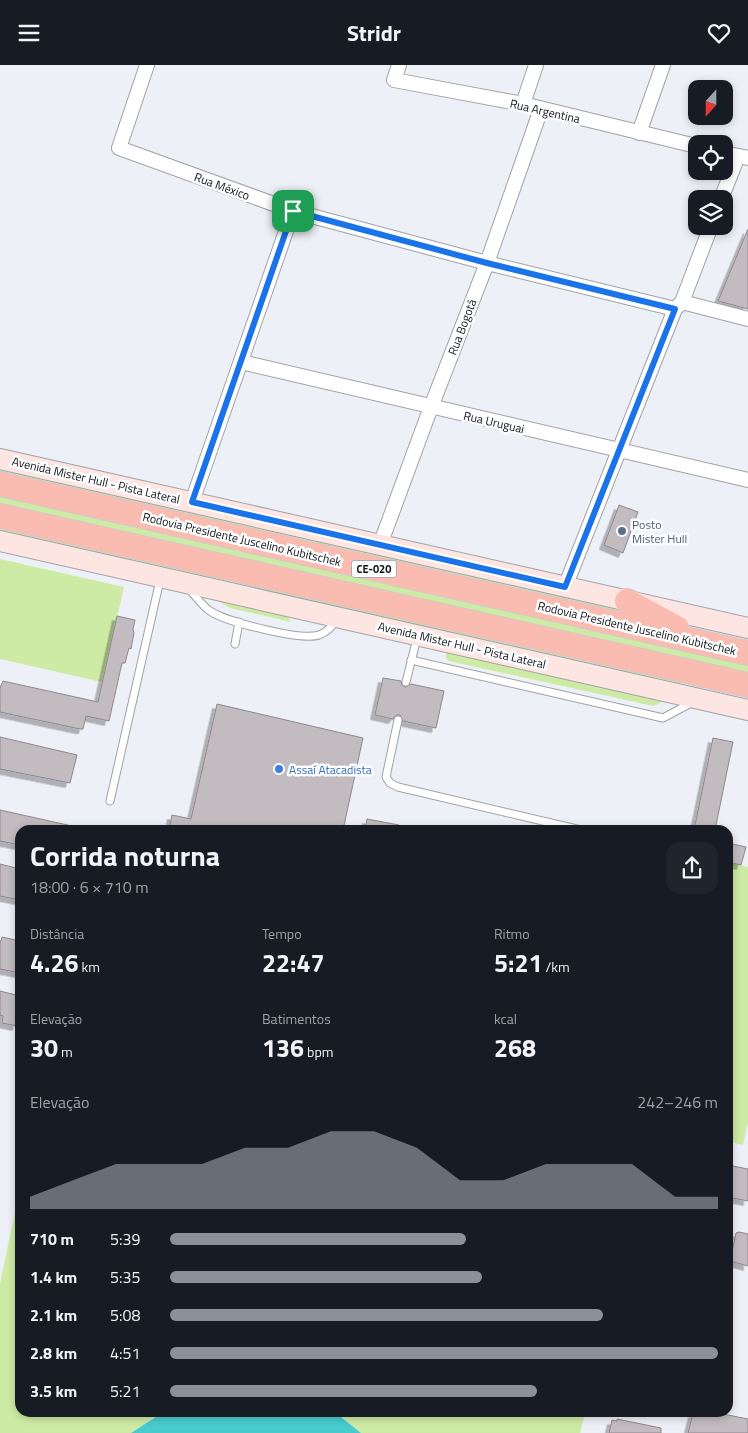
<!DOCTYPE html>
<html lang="pt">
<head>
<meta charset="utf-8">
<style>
	body { margin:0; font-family:"Titillium Web",sans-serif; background:#20242c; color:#f1f3f6; height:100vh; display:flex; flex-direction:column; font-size:19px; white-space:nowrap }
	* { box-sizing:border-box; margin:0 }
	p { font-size:16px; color:#9ea1a6 }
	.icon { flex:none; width:28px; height:28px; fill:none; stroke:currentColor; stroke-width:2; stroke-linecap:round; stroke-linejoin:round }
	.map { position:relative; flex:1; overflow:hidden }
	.sheet { position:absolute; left:15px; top:760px; width:718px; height:592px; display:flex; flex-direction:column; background:#171b24; border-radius:15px; box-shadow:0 2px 8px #0003 }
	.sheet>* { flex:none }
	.needle { width:32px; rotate:201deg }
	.tools { position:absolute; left:688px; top:15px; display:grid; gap:10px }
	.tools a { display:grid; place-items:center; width:45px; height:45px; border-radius:10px; background:#171b24; box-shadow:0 2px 8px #0003; font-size:25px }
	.pin { position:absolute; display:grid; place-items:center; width:42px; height:42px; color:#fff; margin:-21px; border-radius:10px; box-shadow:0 2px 8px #0006 }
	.round { display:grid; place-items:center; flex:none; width:52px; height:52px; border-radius:15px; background:#20242c }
	.head { display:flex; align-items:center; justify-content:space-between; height:85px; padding:0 15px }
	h1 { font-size:28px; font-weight:700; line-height:38px }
	.figures { display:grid; grid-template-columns:repeat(3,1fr); gap:8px; height:85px; padding:5px 15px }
	.figures div { display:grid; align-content:center }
	.figures b { font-size:25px; font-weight:700 }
	.figures small { font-size:14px; font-weight:400 }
	.figures p { font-size:14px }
	.chart { height:140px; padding:10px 15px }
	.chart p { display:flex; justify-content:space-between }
	.chart svg { width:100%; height:90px; margin-top:5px; fill:#8c9099; opacity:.7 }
	ul { padding:0 15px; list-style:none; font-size:16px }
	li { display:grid; grid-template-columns:80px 60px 1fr; align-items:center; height:38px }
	li i { height:12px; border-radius:6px; background:#8c9099 }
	header { display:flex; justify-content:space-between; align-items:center; height:65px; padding:0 15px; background:#171b24; font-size:22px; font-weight:700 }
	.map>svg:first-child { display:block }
	.green { fill:#ceeba5 }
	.water { fill:#47ccce }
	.building { fill:#c2bbbf; stroke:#8e888c; filter:url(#shadow) }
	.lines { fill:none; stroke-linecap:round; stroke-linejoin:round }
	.service-casing { stroke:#a0a2a8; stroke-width:9 }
	.minor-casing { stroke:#a0a2a8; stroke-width:16 }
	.secondary-casing { stroke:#a0a2a8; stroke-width:22 }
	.trunk-casing { stroke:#ccc; stroke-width:26 }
	.service { stroke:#fff; stroke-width:7 }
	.minor { stroke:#fff; stroke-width:14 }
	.secondary { stroke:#fde6e1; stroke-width:20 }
	.trunk { stroke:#fabcb0; stroke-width:24 }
	.route-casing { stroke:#fff; stroke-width:10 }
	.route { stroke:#1a73e8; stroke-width:6 }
	.service-dot { fill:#5c6f8a; stroke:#fdfeff; stroke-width:2 }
	.shop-dot { fill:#3f7fe0; stroke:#fdfeff; stroke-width:2 }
	.labels { text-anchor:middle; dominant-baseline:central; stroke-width:5; stroke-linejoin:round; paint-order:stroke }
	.shield { fill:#fdfeff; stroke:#5b5b5d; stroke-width:1 }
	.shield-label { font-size:11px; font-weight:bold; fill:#151518 }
	.street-label { font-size:12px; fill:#151518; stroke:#fdfeff }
	.service-label { font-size:12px; fill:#4e5e75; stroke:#fdfeff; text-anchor:start }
	.shop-label { font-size:12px; fill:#366cbe; stroke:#fdfeff; text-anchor:start }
</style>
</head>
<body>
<header><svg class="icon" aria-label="menu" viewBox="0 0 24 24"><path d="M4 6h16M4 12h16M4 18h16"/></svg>Stridr<svg class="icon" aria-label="heart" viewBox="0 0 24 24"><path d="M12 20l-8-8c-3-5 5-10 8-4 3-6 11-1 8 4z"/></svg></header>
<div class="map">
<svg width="748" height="1368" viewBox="0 0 748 1368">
	<defs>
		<filter id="shadow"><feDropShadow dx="-4.5" dy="4.5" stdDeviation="0" flood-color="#0004"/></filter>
	</defs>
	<rect width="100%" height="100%" fill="#eef0f7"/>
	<g class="green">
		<path d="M 0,400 L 547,524 L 581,536 L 638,549 L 641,553 L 0,408 Z"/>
		<path d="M 0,430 L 748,599 L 748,608 L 0,440 Z"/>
		<path d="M 0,462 L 675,614 L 687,622 L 0,470 Z"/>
		<path d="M 0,494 L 124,522 L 102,617 L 0,594 Z"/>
		<path d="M 216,535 L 287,549 L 291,557 L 230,543 Z"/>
		<path d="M 449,586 L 665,636 L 653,641 L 449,596 L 446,593 L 446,588 Z"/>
		<path d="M 728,797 L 748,802 L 748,1058 L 743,1080 L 728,1076 Z"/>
		<path d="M 20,1124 L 20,1348 L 162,1348 L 131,1368 L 0,1368 L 0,1218 Z"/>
		<path d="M 336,1348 L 585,1348 L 580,1368 L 361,1368 Z"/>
	</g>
	<path class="water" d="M 162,1348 L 336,1348 L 361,1368 L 131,1368 Z"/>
	<g class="building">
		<path d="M 748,164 L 748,244 L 718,236 Z"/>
		<path d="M 619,440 L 638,447 L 623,488 L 604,480 Z"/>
		<path d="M 117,551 L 135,555 L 133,564 L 134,568 L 131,584 L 129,583 L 125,598 L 122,598 L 109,656 L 86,651 L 83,664 L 80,664 L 0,647 L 0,623 L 3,616 L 98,637 Z"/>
		<path d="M 383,613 L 401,616 L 402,620 L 405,622 L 411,619 L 444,626 L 436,663 L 403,656 L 400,650 L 396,650 L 393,654 L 375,650 Z"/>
		<path d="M 217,639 L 363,673 L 343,765 L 169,765 L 172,750 L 191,754 Z"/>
		<path d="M 0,672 L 77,690 L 70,718 L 0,704 Z"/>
		<path d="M 713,673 L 733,677 L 715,765 L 694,765 Z"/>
		<path d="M 0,745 L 72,761 L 71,765 L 20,765 L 20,780 L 0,776 Z"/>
		<path d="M 367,754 L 399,760 L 398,765 L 365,765 Z"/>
		<path d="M 728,778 L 746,782 L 741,800 L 728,797 Z"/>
		<path d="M 0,799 L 20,804 L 20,835 L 0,831 Z"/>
		<path d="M 2,872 L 20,876 L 20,908 L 0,904 L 0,878 Z"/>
		<path d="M 0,926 L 20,931 L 20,948 L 17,961 L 2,958 L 3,951 L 0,950 Z"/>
		<path d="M 728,1100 L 748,1104 L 748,1136 L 728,1132 Z"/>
		<path d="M 739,1167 L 748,1169 L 748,1201 L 730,1196 L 736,1168 Z"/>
		<path d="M 693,1348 L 718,1348 L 748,1354 L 748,1368 L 688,1368 Z"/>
		<path d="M 617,1354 L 661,1363 L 661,1368 L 609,1368 L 612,1355 L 617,1356 Z"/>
	</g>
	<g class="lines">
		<g class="service-casing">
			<g id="service">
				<path d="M 189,524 C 196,531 202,541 210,546 C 226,557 302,576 319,570 C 327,567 332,562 336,555"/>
				<path d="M 235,579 L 239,557"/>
				<path d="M 411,595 L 663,653 L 693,637"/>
				<path d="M 406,617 L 417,573"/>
				<path d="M 398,655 L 386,712 L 390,718 L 398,722 L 581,765"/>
				<path d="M 110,736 L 160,515"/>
			</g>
		</g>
		<g class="minor-casing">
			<g id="minor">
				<path d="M 147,0 L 119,83 L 293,146 L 487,198 L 675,244"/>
				<path d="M 399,0 L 394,15 L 523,39 L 696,81"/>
				<path d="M 523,39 L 536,0"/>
				<path d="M 639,68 L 663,0"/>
				<path d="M 724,88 L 748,93"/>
				<path d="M 721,134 L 738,91"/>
				<path d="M 682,237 L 748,254"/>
				<path d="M 241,297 L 748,415"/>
				<path d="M 192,437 L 293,146"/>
				<path d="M 380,480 L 431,342 L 487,198 L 541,44"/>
				<path d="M 565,522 L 675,244 L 682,237 L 711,161"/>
			</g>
		</g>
		<g class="secondary-casing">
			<g id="secondary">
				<path d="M 0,394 L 748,563"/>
				<path d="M 0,476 L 748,645"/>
			</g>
		</g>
		<g class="trunk-casing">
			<g id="trunk">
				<path d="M 0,419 L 748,588"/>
				<path d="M 0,451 L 748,620"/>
				<path d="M 627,536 L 677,563"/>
			</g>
		</g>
		<use href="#service" class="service"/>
		<use href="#minor" class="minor"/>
		<use href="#secondary" class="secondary"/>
		<use href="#trunk" class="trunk"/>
	</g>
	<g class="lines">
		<g class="route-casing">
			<path id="route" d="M 293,146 L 487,198 L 675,244 L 565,522 L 192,437 Z"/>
		</g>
		<use href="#route" class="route"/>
	</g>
	<circle class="service-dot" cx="622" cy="466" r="5"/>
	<circle class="shop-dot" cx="279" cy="704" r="5"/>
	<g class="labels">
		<rect class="shield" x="351.5" y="495.5" width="45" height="17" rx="4"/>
		<g class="shield-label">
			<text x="374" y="504">CE-020</text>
		</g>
		<g class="street-label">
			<text transform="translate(545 46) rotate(13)">Rua Argentina</text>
			<text transform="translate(222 121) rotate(20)">Rua México</text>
			<text transform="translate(462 262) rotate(-69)">Rua Bogotá</text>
			<text transform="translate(494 357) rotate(13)">Rua Uruguai</text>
			<text transform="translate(96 415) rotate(13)">Avenida Mister Hull - Pista Lateral</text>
			<text transform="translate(242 474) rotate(13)">Rodovia Presidente Juscelino Kubitschek</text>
			<text transform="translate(637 563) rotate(13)">Rodovia Presidente Juscelino Kubitschek</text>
			<text transform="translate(462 580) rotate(13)">Avenida Mister Hull - Pista Lateral</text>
		</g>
		<g class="service-label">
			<text x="632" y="459">Posto<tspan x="632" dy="14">Mister Hull</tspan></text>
		</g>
		<g class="shop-label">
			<text x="289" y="704">Assaí Atacadista</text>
		</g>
	</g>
</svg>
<div class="tools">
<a><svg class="needle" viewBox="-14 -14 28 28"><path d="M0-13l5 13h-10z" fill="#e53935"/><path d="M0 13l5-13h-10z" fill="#9ea1a6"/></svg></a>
<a><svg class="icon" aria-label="locate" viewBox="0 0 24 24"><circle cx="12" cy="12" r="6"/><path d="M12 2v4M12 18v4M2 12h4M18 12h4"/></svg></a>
<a><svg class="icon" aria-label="layers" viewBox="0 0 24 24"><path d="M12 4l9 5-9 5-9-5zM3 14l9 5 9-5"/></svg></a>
</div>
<div class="pin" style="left:293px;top:146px;background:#1e9e55"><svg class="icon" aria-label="arrive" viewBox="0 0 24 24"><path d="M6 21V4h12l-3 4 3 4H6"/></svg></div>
<section class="sheet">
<div class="head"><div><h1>Corrida noturna</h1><p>18:00 · 6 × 710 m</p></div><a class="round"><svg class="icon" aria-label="share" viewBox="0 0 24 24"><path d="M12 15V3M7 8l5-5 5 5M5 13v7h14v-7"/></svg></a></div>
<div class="figures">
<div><p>Distância</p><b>4.26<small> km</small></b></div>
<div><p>Tempo</p><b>22:47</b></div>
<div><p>Ritmo</p><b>5:21<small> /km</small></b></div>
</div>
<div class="figures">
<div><p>Elevação</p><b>30<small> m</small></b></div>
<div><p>Batimentos</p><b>136<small> bpm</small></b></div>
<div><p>kcal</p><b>268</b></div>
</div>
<div class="chart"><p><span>Elevação</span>242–246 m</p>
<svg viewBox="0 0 160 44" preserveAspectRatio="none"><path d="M0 44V38L10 30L20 22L30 22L40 22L50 14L60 14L70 6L80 6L90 14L100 30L110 30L120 22L130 22L140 22L150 38L160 38V44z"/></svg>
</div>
<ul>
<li><b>710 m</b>5:39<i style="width:54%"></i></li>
<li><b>1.4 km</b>5:35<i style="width:57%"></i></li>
<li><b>2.1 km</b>5:08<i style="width:79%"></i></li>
<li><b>2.8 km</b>4:51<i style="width:100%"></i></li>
<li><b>3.5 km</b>5:21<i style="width:67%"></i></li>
</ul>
</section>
</div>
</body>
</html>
